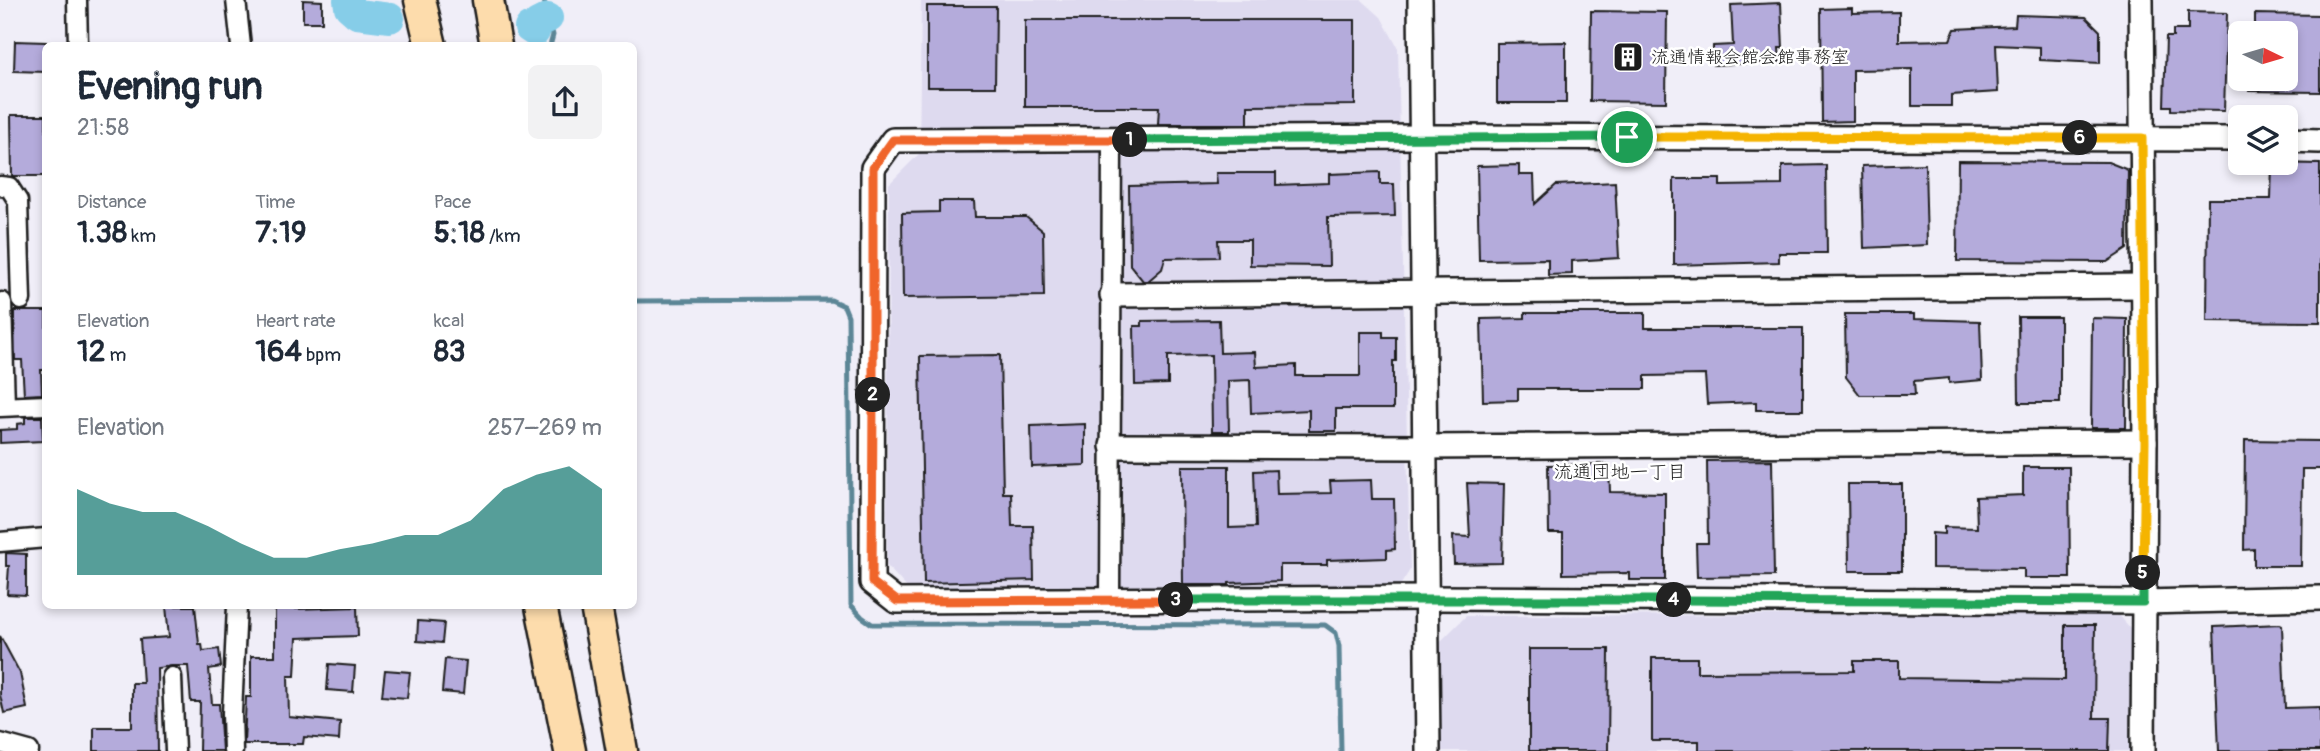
<!DOCTYPE html>
<html lang="en">
<head>
<meta charset="utf-8">
<style>
	body { margin:0; font-family:Pangolin,"Klee One",sans-serif; background:#f2f2f3; color:#1f2937; height:100vh; display:flex; flex-direction:column; font-size:26px; white-space:nowrap }
	* { box-sizing:border-box; margin:0 }
	p { font-size:23px; color:#747a83 }
	.icon { flex:none; width:38px; height:38px; fill:none; stroke:currentColor; stroke-width:2; stroke-linecap:round; stroke-linejoin:round }
	.map { position:relative; flex:1; overflow:hidden }
	.panel { position:absolute; left:42px; top:42px; width:595px; height:567px; display:flex; flex-direction:column; background:#fff; border-radius:10px; box-shadow:0 4px 10px #0003 }
	.panel>* { flex:none }
	.needle { width:46px; rotate:95deg }
	.controls { position:absolute; left:2228px; top:21px; display:grid; gap:14px }
	.controls a { display:grid; place-items:center; width:70px; height:70px; border-radius:10px; background:#fff; box-shadow:0 4px 10px #0003; font-size:35px }
	.pin { position:absolute; display:grid; place-items:center; width:60px; height:60px; color:#fff; margin:-30px; border:4px solid #fff; border-radius:50%; box-shadow:0 2px 7px #0007 }
	.km { position:absolute; width:35px; height:35px; margin:-18px; border-radius:50%; background:#222; color:#fff; font-size:19px; line-height:35px; text-align:center }
	.round { display:grid; place-items:center; flex:none; width:74px; height:74px; border-radius:10px; background:#f2f2f3 }
	.overview { display:flex; align-items:center; justify-content:space-between; height:119px; padding:0 35px }
	h1 { font-size:38px; font-weight:800; line-height:52px }
	.figures { display:grid; grid-template-columns:repeat(3,1fr); gap:10px; height:119px; padding:7px 35px }
	.figures div { display:grid; align-content:center }
	.figures b { font-size:30px; font-weight:800 }
	.figures small { font-size:19px; font-weight:400 }
	.figures p { font-size:19px }
	.chart { height:196px; padding:14px 35px }
	.chart p { display:flex; justify-content:space-between }
	.chart svg { width:100%; height:126px; margin-top:7px; fill:#0f766e; opacity:.7 }
	.map>svg:first-child { display:block }
	.built { fill:#dedaef }
	.lines { fill:none; stroke-linecap:round; stroke-linejoin:round }
	.stream { stroke:#5c8696; stroke-width:5 }
	.river { stroke:#86cde8; stroke-width:30 }
	.building { fill:#b4abdb; stroke:#1c1c1c; stroke-width:2 }
	.minor-casing { stroke:#1c1c1c; stroke-width:23 }
	.tertiary-casing { stroke:#1c1c1c; stroke-width:28 }
	.trunk-casing { stroke:#1c1c1c; stroke-width:35 }
	.minor { stroke:#fff; stroke-width:18 }
	.tertiary { stroke:#fff; stroke-width:23 }
	.trunk { stroke:#fddcac; stroke-width:30 }
	.split-1-casing { stroke:#fff; stroke-width:14 }
	.split-2-casing { stroke:#fff; stroke-width:14 }
	.split-3-casing { stroke:#fff; stroke-width:14 }
	.split-4-casing { stroke:#fff; stroke-width:14 }
	.split-5-casing { stroke:#fff; stroke-width:14 }
	.split-6-casing { stroke:#fff; stroke-width:14 }
	.split-7-casing { stroke:#fff; stroke-width:14 }
	.split-1 { stroke:#22a559; stroke-width:9 }
	.split-2 { stroke:#f0652b; stroke-width:9 }
	.split-3 { stroke:#f0652b; stroke-width:9 }
	.split-4 { stroke:#22a559; stroke-width:9 }
	.split-5 { stroke:#22a559; stroke-width:9 }
	.split-6 { stroke:#f5b400; stroke-width:9 }
	.split-7 { stroke:#f5b400; stroke-width:9 }
	.labels { text-anchor:middle; dominant-baseline:central; stroke-width:5; stroke-linejoin:round; paint-order:stroke }
	.poi-label { font-size:18px; fill:#1c1c1c; stroke:#fff; text-anchor:start }
	.neighbourhood-label { font-size:19px; fill:#1c1c1c; stroke:#fff }
</style>
</head>
<body>
<div class="map">
<svg width="2320" height="751" viewBox="0 0 2320 751">
	<rect width="100%" height="100%" fill="#f0eef8"/>
	<filter id="ink" filterUnits="userSpaceOnUse"><feTurbulence type="fractalNoise" baseFrequency=".0143" numOctaves="2"/><feDisplacementMap in="SourceGraphic" scale="14" xChannelSelector="R" yChannelSelector="G"/><feConvolveMatrix kernelMatrix="1 2 1 2 8 2 1 2 1" color-interpolation-filters="sRGB"/></filter>
	<g filter="url(#ink)">
		<g class="built">
			<path d="M 921,0 L 1362,0 L 1381,17 L 1398,48 L 1410,570 L 1396,592 L 909,590 L 887,566 L 889,184 L 919,154 Z"/>
			<path d="M 2118,614 L 2132,630 L 2132,751 L 1435,751 L 1435,647 L 1466,616 Z"/>
		</g>
		<g class="lines">
			<g class="stream">
				<path d="M 544,0 L 553,35 L 550,46"/>
				<path d="M 634,301 L 831,300 L 844,306 L 848,316 L 851,605 L 862,617 L 872,624 L 1325,625 L 1336,633 L 1339,646 L 1341,751"/>
			</g>
			<g class="river">
				<path d="M 348,0 L 349,7 L 357,14 L 390,18"/>
				<path d="M 529,28 L 535,32 L 538,23 L 548,18"/>
			</g>
		</g>
		<g class="building">
			<path d="M 303,0 L 322,1 L 322,22 L 303,22 Z"/>
			<path d="M 1781,3 L 1783,48 L 1779,48 L 1780,62 L 1713,65 L 1713,46 L 1733,45 L 1731,5 Z"/>
			<path d="M 927,6 L 996,6 L 995,87 L 927,87 Z"/>
			<path d="M 1852,8 L 1852,13 L 1899,12 L 1899,41 L 1950,40 L 1955,29 L 2015,26 L 2016,15 L 2086,17 L 2100,31 L 2100,63 L 2040,60 L 2040,47 L 1996,45 L 1998,92 L 1951,95 L 1951,106 L 1912,106 L 1912,69 L 1853,70 L 1853,121 L 1822,122 L 1821,9 Z"/>
			<path d="M 1591,11 L 1667,12 L 1666,102 L 1590,101 Z"/>
			<path d="M 2188,12 L 2227,13 L 2224,111 L 2171,110 L 2171,106 L 2164,106 L 2166,37 L 2173,37 L 2173,30 L 2188,30 Z"/>
			<path d="M 2255,14 L 2320,15 L 2320,92 L 2249,91 L 2249,79 L 2286,79 L 2286,33 L 2255,33 Z"/>
			<path d="M 1025,20 L 1355,20 L 1355,105 L 1248,106 L 1248,124 L 1158,124 L 1159,107 L 1025,107 Z"/>
			<path d="M 15,41 L 46,42 L 46,72 L 14,71 Z"/>
			<path d="M 1566,42 L 1566,103 L 1497,103 L 1497,43 Z"/>
			<path d="M 11,115 L 46,115 L 46,176 L 12,176 Z"/>
			<path d="M 1958,161 L 2108,162 L 2128,170 L 2127,249 L 2107,262 L 1957,261 Z"/>
			<path d="M 2272,163 L 2320,164 L 2320,322 L 2207,321 L 2208,199 L 2271,199 Z"/>
			<path d="M 1925,164 L 1927,245 L 1864,248 L 1862,166 Z"/>
			<path d="M 1519,165 L 1519,175 L 1534,175 L 1535,204 L 1556,185 L 1615,182 L 1619,258 L 1572,261 L 1572,274 L 1548,275 L 1548,259 L 1479,260 L 1477,166 Z"/>
			<path d="M 1826,165 L 1827,253 L 1779,253 L 1779,262 L 1674,265 L 1674,179 L 1720,179 L 1720,186 L 1782,185 L 1782,166 Z"/>
			<path d="M 1380,172 L 1380,184 L 1394,184 L 1395,216 L 1328,217 L 1329,266 L 1250,265 L 1250,240 L 1218,240 L 1219,257 L 1165,258 L 1162,269 L 1148,281 L 1143,281 L 1130,265 L 1129,186 L 1217,184 L 1216,173 L 1276,173 L 1276,185 L 1329,183 L 1329,174 Z"/>
			<path d="M 939,201 L 974,201 L 975,217 L 1026,217 L 1043,231 L 1044,296 L 903,298 L 902,213 L 939,212 Z"/>
			<path d="M 14,311 L 46,311 L 46,370 L 41,370 L 42,394 L 24,395 L 22,360 L 15,360 Z"/>
			<path d="M 1525,313 L 1645,313 L 1645,328 L 1803,328 L 1803,410 L 1756,410 L 1756,402 L 1707,404 L 1705,375 L 1645,376 L 1645,389 L 1518,389 L 1518,400 L 1483,401 L 1481,319 L 1525,318 Z"/>
			<path d="M 1845,314 L 1914,314 L 1914,319 L 1980,321 L 1982,380 L 1949,383 L 1949,378 L 1914,381 L 1915,395 L 1860,395 L 1846,377 Z"/>
			<path d="M 2018,317 L 2060,317 L 2060,403 L 2019,403 Z"/>
			<path d="M 2092,318 L 2127,319 L 2126,428 L 2091,428 Z"/>
			<path d="M 1219,320 L 1220,353 L 1255,352 L 1256,367 L 1296,365 L 1296,376 L 1360,376 L 1360,332 L 1383,332 L 1383,337 L 1396,337 L 1396,361 L 1393,361 L 1393,409 L 1336,409 L 1336,431 L 1309,431 L 1309,410 L 1251,413 L 1250,380 L 1228,381 L 1229,432 L 1212,432 L 1211,355 L 1168,356 L 1168,384 L 1135,385 L 1134,326 L 1142,326 L 1142,321 Z"/>
			<path d="M 1000,355 L 1003,493 L 1011,493 L 1012,526 L 1033,526 L 1034,580 L 924,583 L 920,356 Z"/>
			<path d="M 25,417 L 42,417 L 43,441 L 0,443 L 0,430 L 17,429 L 17,424 L 25,423 Z"/>
			<path d="M 1085,424 L 1085,465 L 1032,467 L 1031,426 Z"/>
			<path d="M 2245,440 L 2320,441 L 2320,469 L 2302,469 L 2301,566 L 2254,566 L 2254,549 L 2244,550 Z"/>
			<path d="M 1772,460 L 1774,576 L 1697,577 L 1696,543 L 1708,543 L 1707,461 Z"/>
			<path d="M 1609,464 L 1610,492 L 1665,493 L 1665,580 L 1629,580 L 1629,573 L 1563,574 L 1563,533 L 1549,533 L 1548,465 Z"/>
			<path d="M 1182,466 L 1229,466 L 1229,528 L 1256,527 L 1254,471 L 1276,470 L 1277,494 L 1331,493 L 1330,481 L 1371,480 L 1372,499 L 1394,499 L 1395,549 L 1387,550 L 1387,558 L 1327,560 L 1327,565 L 1280,565 L 1280,581 L 1229,583 L 1229,585 L 1183,585 Z"/>
			<path d="M 2023,467 L 2069,467 L 2070,578 L 2024,578 L 2024,569 L 1932,568 L 1932,533 L 1944,534 L 1944,527 L 1977,528 L 1976,497 L 2023,495 Z"/>
			<path d="M 1467,483 L 1504,484 L 1502,563 L 1454,564 L 1453,536 L 1470,537 Z"/>
			<path d="M 1848,484 L 1902,484 L 1902,571 L 1849,571 Z"/>
			<path d="M 6,553 L 26,554 L 26,595 L 7,594 L 9,566 L 6,566 Z"/>
			<path d="M 166,606 L 195,606 L 199,644 L 202,644 L 203,651 L 219,649 L 221,667 L 209,669 L 212,704 L 219,704 L 222,751 L 199,751 L 200,702 L 191,702 L 188,666 L 172,666 L 157,668 L 158,751 L 94,751 L 94,727 L 132,727 L 132,683 L 143,683 L 140,639 L 169,637 Z"/>
			<path d="M 275,606 L 296,606 L 296,609 L 357,607 L 358,636 L 297,638 L 295,676 L 288,676 L 289,717 L 340,722 L 339,740 L 304,737 L 303,744 L 244,744 L 246,697 L 251,697 L 251,656 L 275,656 Z"/>
			<path d="M 418,621 L 444,623 L 442,643 L 417,641 Z"/>
			<path d="M 2280,624 L 2282,625 L 2285,708 L 2320,707 L 2320,751 L 2219,751 L 2214,627 Z"/>
			<path d="M 2065,625 L 2095,625 L 2094,718 L 2110,718 L 2109,751 L 1699,751 L 1699,741 L 1652,741 L 1652,658 L 1697,658 L 1697,672 L 1854,671 L 1854,661 L 1899,661 L 1899,678 L 2065,680 Z"/>
			<path d="M 0,636 L 20,673 L 27,708 L 4,713 L 0,695 Z"/>
			<path d="M 1529,649 L 1609,649 L 1608,751 L 1529,751 Z"/>
			<path d="M 445,659 L 466,661 L 463,694 L 442,692 Z"/>
			<path d="M 329,664 L 355,666 L 353,692 L 327,690 Z"/>
			<path d="M 385,670 L 410,672 L 407,698 L 382,696 Z"/>
		</g>
		<g class="lines">
			<g class="minor-casing">
				<g id="minor">
					<path d="M 77,0 L 78,46"/>
					<path d="M 236,0 L 241,46"/>
					<path d="M 0,186 L 9,187 L 18,201 L 21,300"/>
					<path d="M 2,302 L 5,406"/>
					<path d="M 0,407 L 46,405"/>
					<path d="M 0,542 L 46,538"/>
					<path d="M 1110,600 L 1112,140"/>
					<path d="M 172,677 L 175,751"/>
					<path d="M 0,743 L 29,751"/>
					<path d="M 233,751 L 232,713 L 237,606"/>
				</g>
			</g>
			<g class="tertiary-casing">
				<g id="tertiary">
					<path d="M 1420,0 L 1428,751"/>
					<path d="M 2141,0 L 2145,442 L 2143,751"/>
					<path d="M 2240,139 L 1421,137 L 893,140 L 873,168 L 872,582 L 896,601 L 1428,598 L 2143,602 L 2320,598"/>
					<path d="M 2286,140 L 2320,141"/>
					<path d="M 1112,295 L 2143,286"/>
					<path d="M 1112,446 L 1424,447 L 2145,442"/>
				</g>
			</g>
			<g class="trunk-casing">
				<g id="trunk">
					<path d="M 420,0 L 431,46"/>
					<path d="M 488,0 L 496,46"/>
					<path d="M 541,606 L 570,751"/>
					<path d="M 596,606 L 622,751"/>
				</g>
			</g>
			<use href="#minor" class="minor"/>
			<use href="#tertiary" class="tertiary"/>
			<use href="#trunk" class="trunk"/>
		</g>
	</g>
	<g class="lines" filter="url(#ink)">
		<g class="split-1-casing">
			<path id="split-1" d="M 1130,140 L 1627,137"/>
		</g>
		<g class="split-2-casing">
			<path id="split-2" d="M 873,395 L 873,168 L 893,140 L 1130,140"/>
		</g>
		<g class="split-3-casing">
			<path id="split-3" d="M 873,395 L 872,582 L 897,601 L 1176,600"/>
		</g>
		<g class="split-4-casing">
			<path id="split-4" d="M 1176,600 L 1674,600"/>
		</g>
		<g class="split-5-casing">
			<path id="split-5" d="M 1674,600 L 2143,602 L 2143,573"/>
		</g>
		<g class="split-6-casing">
			<path id="split-6" d="M 2080,138 L 2142,138 L 2145,442 L 2143,573"/>
		</g>
		<g class="split-7-casing">
			<path id="split-7" d="M 1627,137 L 2080,138"/>
		</g>
		<use href="#split-1" class="split-1"/>
		<use href="#split-2" class="split-2"/>
		<use href="#split-3" class="split-3"/>
		<use href="#split-4" class="split-4"/>
		<use href="#split-5" class="split-5"/>
		<use href="#split-6" class="split-6"/>
		<use href="#split-7" class="split-7"/>
	</g>
	<defs>
		<g id="building-square" transform="scale(1.575)"><rect x="-9" y="-9" width="18" height="18" rx="4" fill="#1c1c1c" stroke="#fff"/><path d="M-4-6H4V6H1V3H-1V6H-4ZM-2.5-4.3h1.7v1.8h-1.7ZM.8-4.3h1.7v1.8H.8ZM-2.5-1h1.7V.8h-1.7ZM.8-1h1.7V.8H.8Z" fill="#fff"/></g>
	</defs>
	<g fill-rule="evenodd">
		<use href="#building-square" x="1628" y="57"/>
	</g>
	<g class="labels">
		<g class="poi-label">
			<text x="1651" y="57">流通情報会館会館事務室</text>
		</g>
		<g class="neighbourhood-label">
			<text x="1620" y="472">流通団地一丁目</text>
		</g>
	</g>
</svg>
<div class="controls">
<a><svg class="needle" viewBox="-14 -14 28 28"><path d="M0-13l5 13h-10z" fill="#e53935"/><path d="M0 13l5-13h-10z" fill="#747a83"/></svg></a>
<a><svg class="icon" aria-label="layers" viewBox="0 0 24 24"><path d="M12 4l9 5-9 5-9-5zM3 14l9 5 9-5"/></svg></a>
</div>
<div class="pin" style="left:1627px;top:137px;background:#1e9e55"><svg class="icon" aria-label="arrive" viewBox="0 0 24 24"><path d="M6 21V4h12l-3 4 3 4H6"/></svg></div>
<b class="km" style="left:1130px;top:140px">1</b>
<b class="km" style="left:873px;top:395px">2</b>
<b class="km" style="left:1176px;top:600px">3</b>
<b class="km" style="left:1674px;top:600px">4</b>
<b class="km" style="left:2143px;top:573px">5</b>
<b class="km" style="left:2080px;top:138px">6</b>
<section class="panel">
<div class="overview"><div><h1>Evening run</h1><p>21:58</p></div><a class="round"><svg class="icon" aria-label="share" viewBox="0 0 24 24"><path d="M12 15V3M7 8l5-5 5 5M5 13v7h14v-7"/></svg></a></div>
<div class="figures">
<div><p>Distance</p><b>1.38<small> km</small></b></div>
<div><p>Time</p><b>7:19</b></div>
<div><p>Pace</p><b>5:18<small> /km</small></b></div>
</div>
<div class="figures">
<div><p>Elevation</p><b>12<small> m</small></b></div>
<div><p>Heart rate</p><b>164<small> bpm</small></b></div>
<div><p>kcal</p><b>83</b></div>
</div>
<div class="chart"><p><span>Elevation</span>257–269 m</p>
<svg viewBox="0 0 160 44" preserveAspectRatio="none"><path d="M0 44V14L10 19L20 22L30 22L40 27L50 33L60 38L70 38L80 35L90 33L100 30L110 30L120 25L130 14L140 9L150 6L160 14V44z"/></svg>
</div>
</section>
</div>
</body>
</html>
